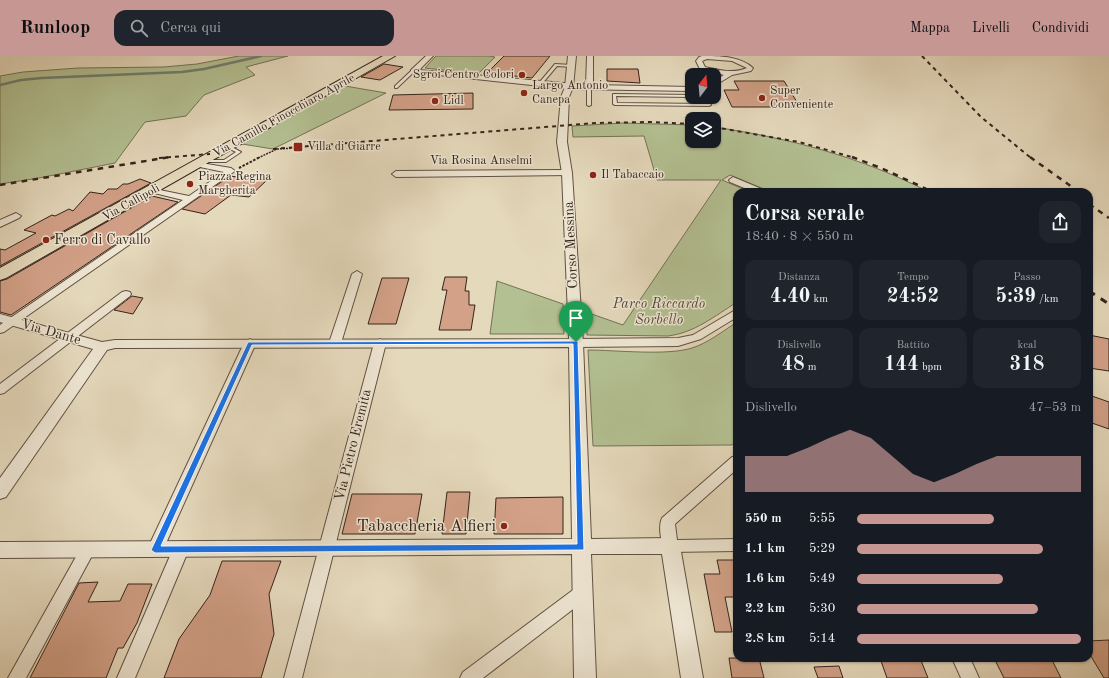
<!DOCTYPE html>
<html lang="it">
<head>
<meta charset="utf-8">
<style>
	body { margin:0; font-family:"Old Standard TT",serif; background:#20242c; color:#f1f3f6; height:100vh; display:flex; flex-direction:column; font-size:15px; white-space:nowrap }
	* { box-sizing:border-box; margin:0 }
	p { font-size:13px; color:#9ea1a6 }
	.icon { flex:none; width:22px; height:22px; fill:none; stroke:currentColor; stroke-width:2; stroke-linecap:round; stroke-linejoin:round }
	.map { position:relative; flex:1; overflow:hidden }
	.sheet { position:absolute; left:733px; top:132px; width:360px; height:474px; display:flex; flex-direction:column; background:#171b24; border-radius:12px; box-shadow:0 1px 3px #0004 }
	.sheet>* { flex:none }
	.needle { width:26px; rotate:16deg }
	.tools { position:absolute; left:685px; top:12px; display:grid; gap:8px }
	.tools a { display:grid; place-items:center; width:36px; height:36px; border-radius:8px; background:#171b24; box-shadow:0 1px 3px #0004; font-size:20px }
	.pin { position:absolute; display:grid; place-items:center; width:34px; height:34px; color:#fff; margin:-41px -17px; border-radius:50% 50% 50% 0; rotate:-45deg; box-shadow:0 0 4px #0007 }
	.pin .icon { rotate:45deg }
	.round { display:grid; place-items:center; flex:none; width:42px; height:42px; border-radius:12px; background:#20242c }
	.head { display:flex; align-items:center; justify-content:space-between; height:68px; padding:0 12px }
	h1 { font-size:22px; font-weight:700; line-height:30px }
	.figures { display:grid; grid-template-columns:repeat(3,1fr); gap:6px; height:68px; padding:4px 12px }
	.figures div { display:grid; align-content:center; border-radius:10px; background:#20242c; text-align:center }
	.figures b { font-size:20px; font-weight:700 }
	.figures small { font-size:11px; font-weight:400 }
	.figures p { font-size:11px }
	.chart { height:112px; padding:8px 12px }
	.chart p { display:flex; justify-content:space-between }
	.chart svg { width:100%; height:72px; margin-top:4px; fill:#c59692; opacity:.7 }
	ul { padding:0 12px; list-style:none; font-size:13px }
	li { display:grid; grid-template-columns:64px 48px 1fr; align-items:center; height:30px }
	li i { height:10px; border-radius:5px; background:#c59692 }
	header { display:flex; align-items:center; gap:24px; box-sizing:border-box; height:56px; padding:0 20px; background:#c59692; color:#111 }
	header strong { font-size:19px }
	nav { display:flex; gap:22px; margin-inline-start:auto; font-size:14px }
	.search { width:280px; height:36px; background:#20242c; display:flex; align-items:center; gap:10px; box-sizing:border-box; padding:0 14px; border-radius:12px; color:#9ea1a6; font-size:15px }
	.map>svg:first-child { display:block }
	.green { fill:#b3c092; stroke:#747256 }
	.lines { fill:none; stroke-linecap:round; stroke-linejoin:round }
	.stream { stroke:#6f7f71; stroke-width:2.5 }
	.building { fill:#d3a188; stroke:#34241b }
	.service-casing { stroke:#605143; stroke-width:2 }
	.minor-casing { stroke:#605143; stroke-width:2 }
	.tertiary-casing { stroke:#605143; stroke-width:2 }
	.primary-casing { stroke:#34241b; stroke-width:2 }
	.path-far1 { stroke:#34241b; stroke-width:1.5; stroke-dasharray:2 1; stroke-linecap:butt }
	.path { stroke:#34241b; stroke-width:2; stroke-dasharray:2.5 1.5; stroke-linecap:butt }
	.service { fill:#eee6d3; fill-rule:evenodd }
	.minor { fill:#eee6d3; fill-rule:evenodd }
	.tertiary { fill:#eee6d3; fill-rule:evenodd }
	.primary { fill:#e5d9bc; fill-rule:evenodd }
	.rail-far2 { stroke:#34241b; stroke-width:2; stroke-dasharray:4 4; stroke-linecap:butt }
	.rail-far1 { stroke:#34241b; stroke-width:2.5; stroke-dasharray:5.5 5.5; stroke-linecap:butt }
	.rail { stroke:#34241b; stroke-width:3; stroke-dasharray:7 7; stroke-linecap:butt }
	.route { fill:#1a73e8; stroke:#fff; fill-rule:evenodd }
	.poi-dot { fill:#8f2418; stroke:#eee6d3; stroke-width:1.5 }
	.labels { text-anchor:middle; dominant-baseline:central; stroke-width:3; stroke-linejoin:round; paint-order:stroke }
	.far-poi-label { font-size:12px; fill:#34241b; stroke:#eee6d3; text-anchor:start }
	.far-street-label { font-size:12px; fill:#34241b; stroke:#eee6d3 }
	.poi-label { font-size:14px; fill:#34241b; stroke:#eee6d3; text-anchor:start }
	.street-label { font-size:14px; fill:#34241b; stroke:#eee6d3 }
	.park-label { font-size:14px; font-style:italic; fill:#544b39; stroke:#eee6d3 }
	.near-poi-label { font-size:17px; fill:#34241b; stroke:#eee6d3; text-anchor:end }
</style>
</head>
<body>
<header>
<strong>Runloop</strong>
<div class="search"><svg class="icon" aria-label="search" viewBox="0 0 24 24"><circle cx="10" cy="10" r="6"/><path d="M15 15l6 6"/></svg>Cerca qui</div>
<nav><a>Mappa</a><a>Livelli</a><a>Condividi</a></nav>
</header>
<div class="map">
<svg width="1109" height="622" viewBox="0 0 1109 622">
	<rect width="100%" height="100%" fill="#e5d9bc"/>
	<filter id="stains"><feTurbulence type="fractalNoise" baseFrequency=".005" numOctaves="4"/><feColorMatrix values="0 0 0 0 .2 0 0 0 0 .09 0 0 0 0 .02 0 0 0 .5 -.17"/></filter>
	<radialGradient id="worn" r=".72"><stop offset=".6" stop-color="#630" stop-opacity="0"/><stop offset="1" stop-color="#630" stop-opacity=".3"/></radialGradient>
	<g class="green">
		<path d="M 239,0 L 288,0 L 246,11 L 255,19 L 204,39 L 186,60 L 145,66 L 115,107 L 39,122 L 0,128 L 0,20 L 23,16 L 78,12 L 164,11 L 197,8 Z"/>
		<path d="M 436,0 L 489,0 L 495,1 L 478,18 L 425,12 Z"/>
		<path d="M 345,30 L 386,37 L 273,93 L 242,88 Z"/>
		<path d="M 623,67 L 692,69 L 692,85 L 714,85 L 714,71 C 789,82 861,101 929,136 L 771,136 L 730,119 L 722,124 L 750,136 L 737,136 L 737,246 C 715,260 694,277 668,280 L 587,279 L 586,256 L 623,269 L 721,124 L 657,124 L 644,80 L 573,81 L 572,70 Z"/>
		<path d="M 497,225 L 563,248 L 564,278 L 490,278 Z"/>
		<path d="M 737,266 L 737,385 L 732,389 L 593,390 L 588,294 C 615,294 667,300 692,292 C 708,287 723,275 737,266 Z"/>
	</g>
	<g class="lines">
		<path class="stream" d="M 0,29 L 21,24 L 42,22 L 182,16 L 204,13 L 261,0"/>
	</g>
	<g class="building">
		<path d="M 504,0 L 550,0 L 532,22 L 487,17 Z"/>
		<path d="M 384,8 L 403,11 L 380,24 L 361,21 Z"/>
		<path d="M 607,13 L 638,13 L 640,27 L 607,25 Z"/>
		<path d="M 734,25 L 784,25 L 800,51 L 732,51 L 724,34 L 739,34 Z"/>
		<path d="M 473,37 L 473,53 L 389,54 L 393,39 Z"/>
		<path d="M 230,120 L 266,125 L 249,141 L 231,139 L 205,158 L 182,153 Z"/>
		<path d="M 140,123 L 151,127 L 0,210 L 0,193 L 5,194 L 36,177 L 24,174 L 52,159 L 55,160 L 69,153 L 73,155 L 90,136 L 103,138 L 108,133 L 117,133 L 123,128 L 128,128 Z"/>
		<path d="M 152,140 L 178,146 L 11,259 L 0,256 L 0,225 L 7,223 Z"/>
		<path d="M 445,221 L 467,221 L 465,235 L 469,235 L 469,249 L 475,249 L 471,274 L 439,274 L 447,234 L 442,234 Z"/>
		<path d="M 382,222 L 409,222 L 396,268 L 368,268 Z"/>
		<path d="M 132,240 L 143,242 L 133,258 L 114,254 Z"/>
		<path d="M 1089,279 L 1109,283 L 1109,315 L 1089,312 Z"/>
		<path d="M 1089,339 L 1109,346 L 1109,373 L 1089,366 Z"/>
		<path d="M 447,436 L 470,436 L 466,478 L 442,478 Z"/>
		<path d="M 352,438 L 422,438 L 415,478 L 342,478 Z"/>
		<path d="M 563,441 L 563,478 L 494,478 L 496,442 Z"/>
		<path d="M 717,504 L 737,504 L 737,541 L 725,541 L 732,576 L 715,576 L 704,518 L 720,518 Z"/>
		<path d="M 222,505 L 281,505 L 269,538 L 274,578 L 261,622 L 164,622 L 179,583 L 210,539 Z"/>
		<path d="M 98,526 L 88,546 L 120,545 L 128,528 L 152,528 L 137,567 L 123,592 L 118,592 L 106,622 L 30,622 L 79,527 Z"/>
		<path d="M 1109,584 L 1109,622 L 1104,622 L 1089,597 L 1089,585 Z"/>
		<path d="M 729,602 L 759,602 L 764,622 L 732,622 Z"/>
		<path d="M 880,602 L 920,602 L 928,622 L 887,622 Z"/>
		<path d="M 994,602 L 1051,602 L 1061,622 L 1004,622 Z"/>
		<path d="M 839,610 L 843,622 L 818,622 L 814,611 Z"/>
	</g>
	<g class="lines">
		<g class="service-casing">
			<g id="service">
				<path d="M 555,8 L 572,9 L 574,10 L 572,11 L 557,10 L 541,29 L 539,29 L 539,27 Z"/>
				<path d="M 412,14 L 415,15 L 397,32 L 395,32 L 395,30 Z"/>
				<path d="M 589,30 L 591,31 L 591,49 L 589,50 L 587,49 L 587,31 Z"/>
				<path d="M 613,38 L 692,39 L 692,41 L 616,40 L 617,47 L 707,48 L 704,41 L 708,41 L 711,49 L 709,50 L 615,49 L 613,48 Z"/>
				<path d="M 228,90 L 230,90 L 241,96 L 226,106 L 205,106 L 203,105 L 205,104 L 224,104 L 236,96 L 228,92 Z"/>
			</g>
		</g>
		<g class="minor-casing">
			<g id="minor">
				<path d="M 426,0 L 433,0 L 419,14 L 586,29 L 587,0 L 593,0 L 593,29 L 692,31 L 692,35 L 569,33 L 411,16 L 411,14 Z"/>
				<path d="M 702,0 C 720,0 740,0 753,12 L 751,15 L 732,19 L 714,30 L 714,25 L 724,19 L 700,13 L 696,5 L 699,1 ZM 707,3 L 732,5 L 747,12 C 733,18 718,14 705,11 L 702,5 Z"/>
				<path d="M 195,106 L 231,112 L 235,115 L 4,276 L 0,277 L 0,269 L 183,144 L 150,136 L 150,132 L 189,140 L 224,116 L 195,110 Z"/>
				<path d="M 567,114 L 570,115 L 570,119 L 396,121 L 392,118 L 396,115 Z"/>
				<path d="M 733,121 L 764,134 L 765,136 L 754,136 L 730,126 L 729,124 Z"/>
				<path d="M 16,157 L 21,160 L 19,162 L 0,171 L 0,164 Z"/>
				<path d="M 357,215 L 362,218 L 341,287 L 339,290 L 331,290 L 329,287 L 352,218 Z"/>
				<path d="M 126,235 L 130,236 L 131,238 L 130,240 L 4,337 L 0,338 L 0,328 L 122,236 Z"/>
				<path d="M 737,253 L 737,261 L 701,283 L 678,290 L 576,291 L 570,287 L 576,283 L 678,282 L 693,279 Z"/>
				<path d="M 250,283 L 256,287 L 163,494 L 160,498 L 155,500 L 150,498 L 147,494 L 244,287 Z"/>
				<path d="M 380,283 L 386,287 L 302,622 L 284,622 L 374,287 Z"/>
				<path d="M 737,400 L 737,413 L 675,468 L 677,484 L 737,483 L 737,495 L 670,496 L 665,494 C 661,487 658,470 662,462 L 732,401 Z"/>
				<path d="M 181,487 L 186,489 L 189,493 L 135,622 L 117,622 L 173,493 L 176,489 Z"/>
				<path d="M 87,488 L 92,490 L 95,494 L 26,622 L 8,622 L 82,490 Z"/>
				<path d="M 583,529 L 589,531 L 591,536 L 589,541 L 483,622 L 460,622 L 463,616 L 577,531 Z"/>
				<path d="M 952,602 L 970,602 L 979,622 L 961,622 Z"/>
			</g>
		</g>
		<g class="tertiary-casing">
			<path id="tertiary" d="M 568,0 L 576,0 L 573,31 L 569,41 L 567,86 L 572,117 L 583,287 L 591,483 L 670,482 L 677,485 L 680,490 L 703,622 L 681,622 L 662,498 L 591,498 L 596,622 L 574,622 L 572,498 L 0,502 L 0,486 L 572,483 L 569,291 L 115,292 L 107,294 L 6,441 L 0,443 L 0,422 L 93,293 L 0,266 L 0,258 L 102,286 L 115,284 L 569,283 L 562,117 L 557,86 L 561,41 L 565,31 Z"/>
		</g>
		<g class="primary-casing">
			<path id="primary" d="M 383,0 L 395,0 L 6,222 L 0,224 L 0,212 Z"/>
		</g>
		<path class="path-far1" d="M 258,102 L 277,93 L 296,92"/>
		<path class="path" d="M 239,112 L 260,101"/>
		<use href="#service" class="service"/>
		<use href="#minor" class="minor"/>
		<use href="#tertiary" class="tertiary"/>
		<use href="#primary" class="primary"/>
		<g class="rail-far2">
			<path d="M 922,0 L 981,61 L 1031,102"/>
			<path d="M 714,71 L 799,86 L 855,102"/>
			<path d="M 273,93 L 595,67 L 650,66 L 692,68"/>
			<path d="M 159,102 L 210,98"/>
		</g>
		<g class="rail-far1">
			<path d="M 852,101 L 881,112 L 933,136"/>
			<path d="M 1030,101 L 1079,136"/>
			<path d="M 0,129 L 170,101"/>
			<path d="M 1089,148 L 1109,162"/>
		</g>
		<path class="rail" d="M 1089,235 L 1109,248"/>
	</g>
	<path class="route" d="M 578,285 L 584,494 L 155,497 L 151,494 L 248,286 ZM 573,288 L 577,488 L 161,490 L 252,289 Z"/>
	<g class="poi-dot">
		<circle cx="522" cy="19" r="4"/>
		<circle cx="524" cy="37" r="4"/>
		<circle cx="762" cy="42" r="4"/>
		<circle cx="435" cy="45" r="4"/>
		<rect x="293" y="86" width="10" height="10" rx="2"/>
		<circle cx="593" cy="119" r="4"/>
		<circle cx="190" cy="128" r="4"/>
		<circle cx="46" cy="184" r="4"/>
		<circle cx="504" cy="470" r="4"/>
	</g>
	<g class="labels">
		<g class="far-poi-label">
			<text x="514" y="19" text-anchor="end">Sgroi Centro Colori</text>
			<text x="532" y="30">Largo Antonio<tspan x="532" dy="14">Canepa</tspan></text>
			<text x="770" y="35">Super<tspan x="770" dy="14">Conveniente</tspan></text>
			<text x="443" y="45">Lidl</text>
			<text x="307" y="91">Villa di Giarre</text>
			<text x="601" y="119">Il Tabaccaio</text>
			<text x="198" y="121">Piazza Regina<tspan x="198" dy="14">Margherita</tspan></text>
		</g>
		<g class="far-street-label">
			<text transform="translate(284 60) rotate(-29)">Via Camillo Finocchiaro Aprile</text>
			<text x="481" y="105">Via Rosina Anselmi</text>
			<text transform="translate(131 147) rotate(-29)">Via Callipoli</text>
		</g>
		<g class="poi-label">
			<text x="54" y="184">Ferro di Cavallo</text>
		</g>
		<g class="street-label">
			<text transform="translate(571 189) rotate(-93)">Corso Messina</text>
			<text transform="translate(51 276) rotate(16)">Via Dante</text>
			<text transform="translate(353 389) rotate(-76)">Via Pietro Eremita</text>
		</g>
		<g class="park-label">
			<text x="659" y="248">Parco Riccardo<tspan x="659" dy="16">Sorbello</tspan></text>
		</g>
		<g class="near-poi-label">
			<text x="496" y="470">Tabaccheria Alfieri</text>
		</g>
	</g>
	<rect width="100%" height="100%" filter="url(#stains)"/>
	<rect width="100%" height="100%" fill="url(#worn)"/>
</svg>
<div class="tools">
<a><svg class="needle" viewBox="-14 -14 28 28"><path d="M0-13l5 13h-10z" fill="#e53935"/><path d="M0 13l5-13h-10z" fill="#9ea1a6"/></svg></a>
<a><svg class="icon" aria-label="layers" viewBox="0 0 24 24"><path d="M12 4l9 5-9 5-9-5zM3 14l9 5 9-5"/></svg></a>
</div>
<div class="pin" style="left:576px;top:286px;background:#1e9e55"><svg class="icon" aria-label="arrive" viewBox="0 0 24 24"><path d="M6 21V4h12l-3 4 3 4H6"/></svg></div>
<section class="sheet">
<div class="head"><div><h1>Corsa serale</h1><p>18:40 · 8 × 550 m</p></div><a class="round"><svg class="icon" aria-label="share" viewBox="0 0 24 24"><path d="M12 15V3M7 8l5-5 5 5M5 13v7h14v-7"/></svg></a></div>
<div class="figures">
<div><p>Distanza</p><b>4.40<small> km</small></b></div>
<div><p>Tempo</p><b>24:52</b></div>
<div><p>Passo</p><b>5:39<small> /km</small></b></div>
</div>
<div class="figures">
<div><p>Dislivello</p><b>48<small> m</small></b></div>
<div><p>Battito</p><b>144<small> bpm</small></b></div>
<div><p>kcal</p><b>318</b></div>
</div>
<div class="chart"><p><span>Dislivello</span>47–53 m</p>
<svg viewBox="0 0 160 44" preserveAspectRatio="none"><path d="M0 44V22L10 22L20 22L30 17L40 11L50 6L60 11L70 22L80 33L90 38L100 33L110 27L120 22L130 22L140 22L150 22L160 22V44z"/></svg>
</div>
<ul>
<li><b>550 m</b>5:55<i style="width:61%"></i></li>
<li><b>1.1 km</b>5:29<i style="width:83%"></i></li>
<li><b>1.6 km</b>5:49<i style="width:65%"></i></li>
<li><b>2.2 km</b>5:30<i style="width:81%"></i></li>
<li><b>2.8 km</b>5:14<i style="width:100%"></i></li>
</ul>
</section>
</div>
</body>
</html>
